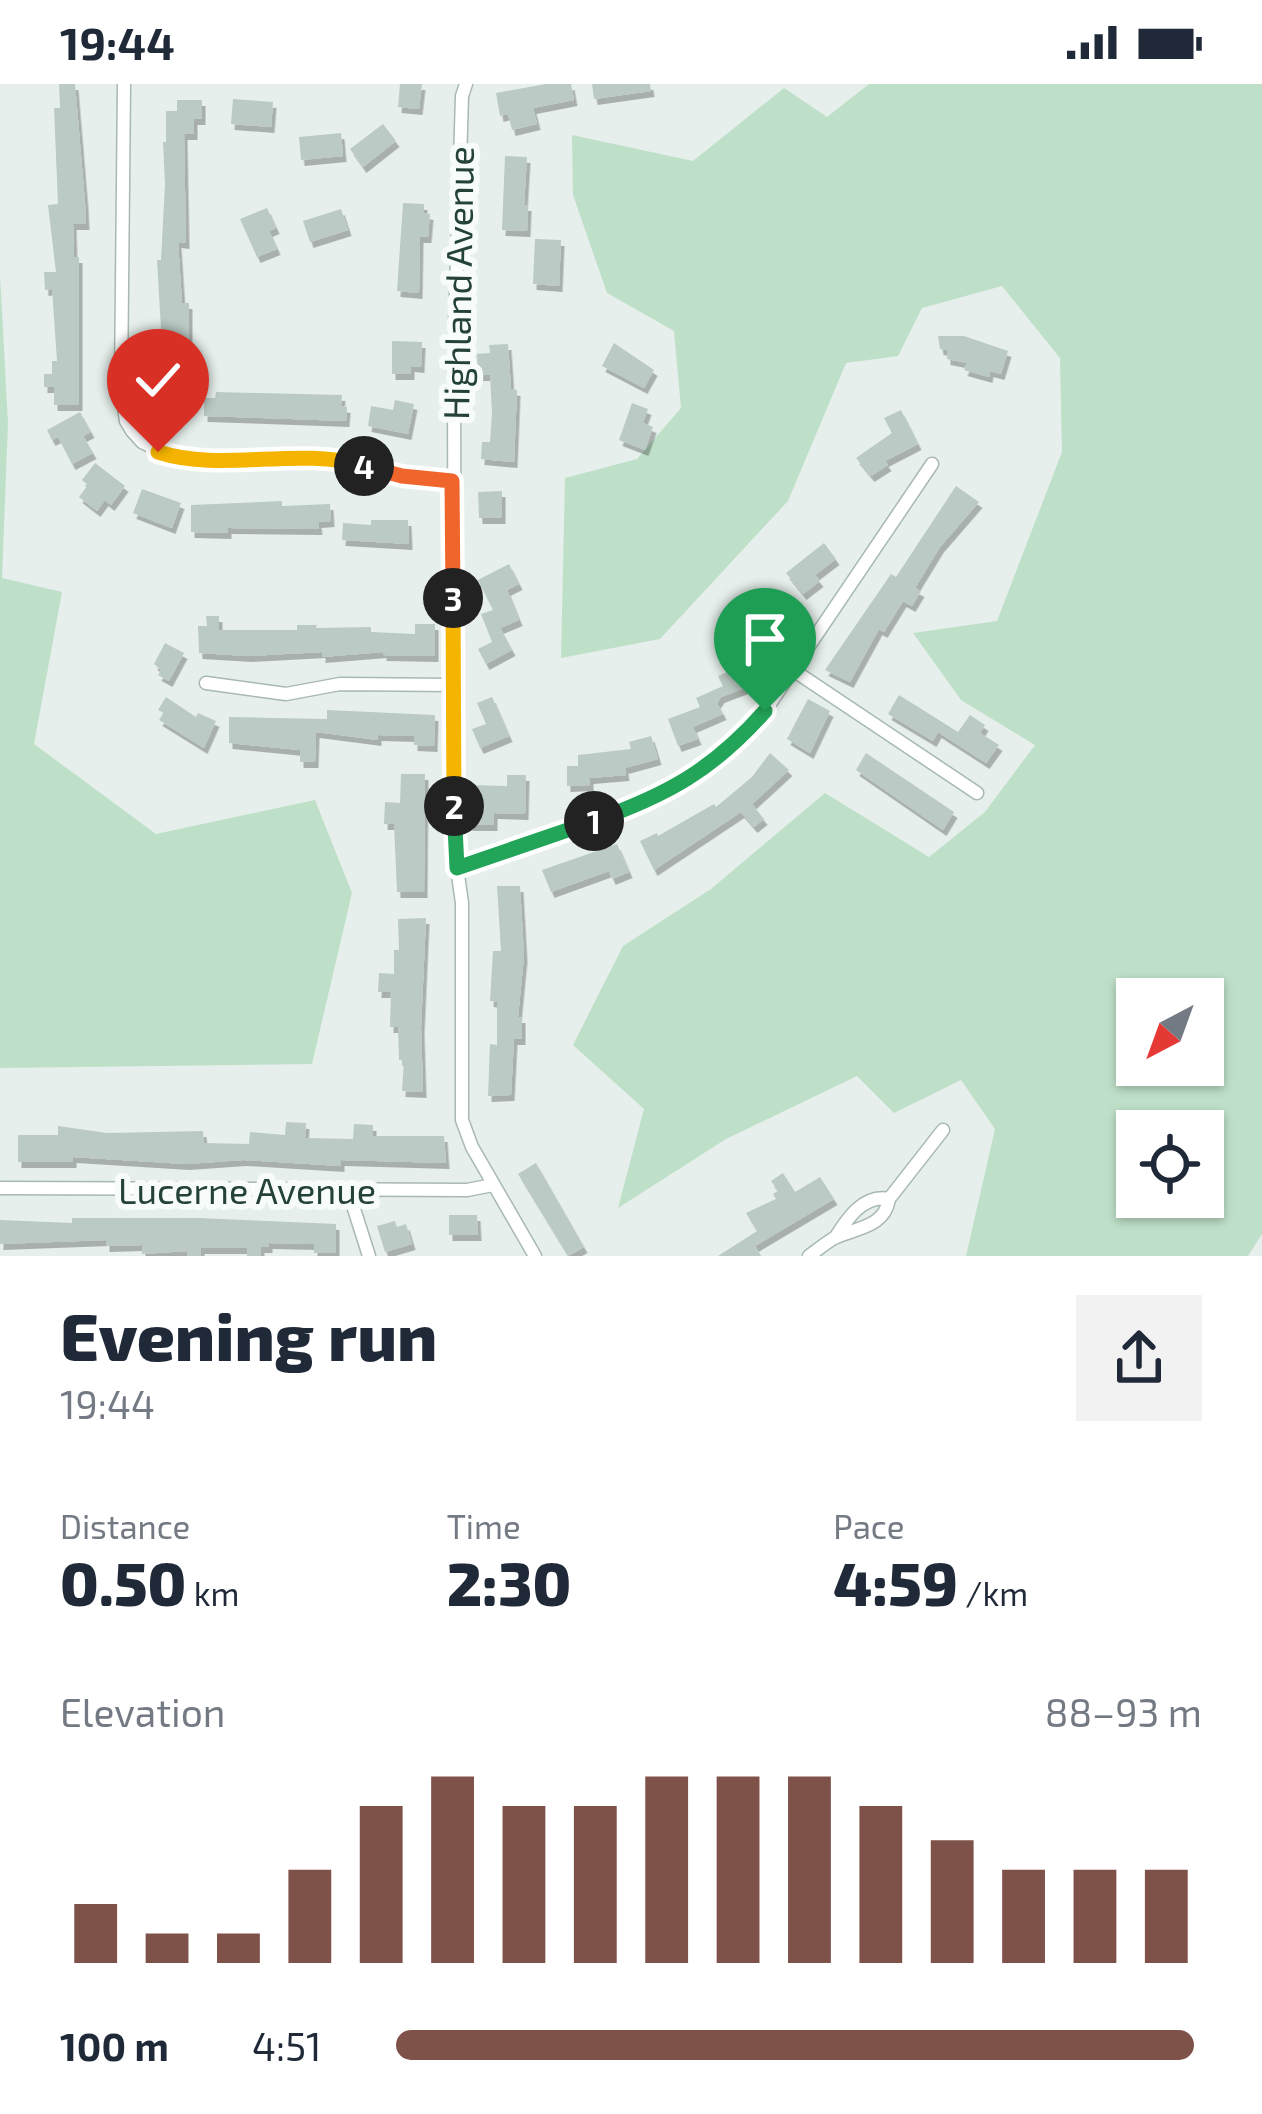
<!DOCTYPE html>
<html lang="en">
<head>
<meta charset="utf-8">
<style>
	body { margin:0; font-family:"Exo 2",sans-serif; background:#f2f2f3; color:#1f2937; height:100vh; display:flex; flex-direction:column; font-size:45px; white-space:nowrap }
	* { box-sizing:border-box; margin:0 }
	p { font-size:39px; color:#747a83 }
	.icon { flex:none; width:66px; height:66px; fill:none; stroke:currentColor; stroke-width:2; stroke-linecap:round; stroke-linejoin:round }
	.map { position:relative; height:1172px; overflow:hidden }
	.details { display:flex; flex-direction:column; background:#fff; flex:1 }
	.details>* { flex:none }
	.needle { width:78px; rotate:221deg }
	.fabs { position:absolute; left:1116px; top:894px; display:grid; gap:24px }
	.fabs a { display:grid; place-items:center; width:108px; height:108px; border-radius:0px; background:#fff; box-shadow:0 3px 9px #0004; font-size:60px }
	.pin { position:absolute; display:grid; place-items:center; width:102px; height:102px; color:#fff; margin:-123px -51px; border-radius:50% 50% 50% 0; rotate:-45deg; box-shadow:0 0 12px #0007 }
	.pin .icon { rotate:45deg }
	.km { position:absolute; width:60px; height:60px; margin:-30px; border-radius:50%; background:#222; color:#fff; font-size:33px; line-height:60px; text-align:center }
	.round { display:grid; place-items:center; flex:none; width:126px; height:126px; border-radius:0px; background:#f2f2f3 }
	.summary { display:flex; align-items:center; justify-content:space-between; height:204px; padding:0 60px }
	h1 { font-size:66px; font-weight:800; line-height:90px }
	.metrics { display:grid; grid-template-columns:repeat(3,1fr); gap:18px; height:204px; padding:12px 60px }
	.metrics div { display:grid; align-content:center }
	.metrics b { font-size:60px; font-weight:800 }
	.metrics small { font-size:33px; font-weight:400 }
	.metrics p { font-size:33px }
	.chart { height:336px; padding:24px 60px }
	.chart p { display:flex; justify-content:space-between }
	.chart svg { width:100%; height:216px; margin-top:12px; stroke:#7f5249; stroke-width:6 }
	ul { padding:0 60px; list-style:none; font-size:39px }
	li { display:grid; grid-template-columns:192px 144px 1fr; align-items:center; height:90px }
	li i { height:30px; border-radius:15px; background:#7f5249 }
	.status { display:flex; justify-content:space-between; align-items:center; height:84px; padding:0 60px; background:#fff; direction:ltr }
	.status svg { height:33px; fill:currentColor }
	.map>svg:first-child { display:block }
	.green { fill:#bfe0c8; fill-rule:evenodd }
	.building { fill:#bbcac4; filter:url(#shadow) }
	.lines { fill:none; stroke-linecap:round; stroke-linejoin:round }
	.minor-casing { stroke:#a8b8b2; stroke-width:15 }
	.minor { stroke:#fff; stroke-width:12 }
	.split-1-casing { stroke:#fff; stroke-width:24 }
	.split-2-casing { stroke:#fff; stroke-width:24 }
	.split-3-casing { stroke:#fff; stroke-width:24 }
	.split-4-casing { stroke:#fff; stroke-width:24 }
	.split-5-casing { stroke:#fff; stroke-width:24 }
	.split-1 { stroke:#22a559; stroke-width:15 }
	.split-2 { stroke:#22a559; stroke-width:15 }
	.split-3 { stroke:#f5b400; stroke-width:15 }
	.split-4 { stroke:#f0652b; stroke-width:15 }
	.split-5 { stroke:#f5b400; stroke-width:15 }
	.labels { text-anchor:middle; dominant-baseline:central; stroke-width:12; stroke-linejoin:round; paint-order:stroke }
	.street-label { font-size:36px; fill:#24423a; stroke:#f7fbf9 }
</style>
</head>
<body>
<div class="status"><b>19:44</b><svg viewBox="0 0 49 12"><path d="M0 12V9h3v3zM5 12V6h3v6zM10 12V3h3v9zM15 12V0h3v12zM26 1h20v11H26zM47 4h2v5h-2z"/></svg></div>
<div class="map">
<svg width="1262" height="1172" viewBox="0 0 1262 1172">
	<defs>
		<filter id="shadow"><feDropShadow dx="3.5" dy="6" stdDeviation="0" flood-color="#0004"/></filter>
	</defs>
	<rect width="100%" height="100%" fill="#e6efeb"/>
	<g class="green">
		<path d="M 869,0 L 1262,0 L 1262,1150 L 1248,1172 L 966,1172 L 995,1045 L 961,996 L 894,1029 L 857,992 L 726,1055 L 618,1124 L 644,1025 L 573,961 L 623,862 L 711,805 L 825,709 L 929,773 L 985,728 L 1035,661 L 961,616 L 913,549 L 997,537 L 1062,368 L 1060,274 L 1002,202 L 922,224 L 898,272 L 846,279 L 788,417 L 660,555 L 561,574 L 565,394 L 637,375 L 681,324 L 674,247 L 607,209 L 573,111 L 572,51 L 693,77 L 784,4 L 827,33 ZM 1203,915 L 1203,981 L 1137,981 L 1137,915 ZM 1203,1047 L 1203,1113 L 1137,1113 L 1137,1047 Z"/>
		<path d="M 0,191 L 8,339 L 2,494 L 62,508 L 34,660 L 156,750 L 315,716 L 352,809 L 312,980 L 0,984 Z"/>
	</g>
	<g class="building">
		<path d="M 59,0 L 75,0 L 85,119 L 86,140 L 73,140 L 74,173 L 79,173 L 79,321 L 54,321 L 54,303 L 44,303 L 44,290 L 52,290 L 52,277 L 57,277 L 52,205 L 45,206 L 44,188 L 56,188 L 48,121 L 58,120 L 54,24 L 60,24 Z"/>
		<path d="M 400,0 L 422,0 L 419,25 L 398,23 Z"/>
		<path d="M 546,0 L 571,0 L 574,16 L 533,24 L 537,40 L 512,46 L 508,30 L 500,32 L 496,9 Z"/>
		<path d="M 592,0 L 650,0 L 651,7 L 594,15 Z"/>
		<path d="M 233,15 L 273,18 L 271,43 L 231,40 Z"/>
		<path d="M 177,16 L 202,16 L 202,35 L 194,35 L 194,50 L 184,50 L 186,159 L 178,158 L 182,219 L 189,219 L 189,262 L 162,262 L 157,176 L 161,176 L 165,100 L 163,58 L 166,58 L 166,27 L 177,27 Z"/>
		<path d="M 383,40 L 396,57 L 363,83 L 350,65 Z"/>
		<path d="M 341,49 L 343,72 L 301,76 L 299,53 Z"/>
		<path d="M 505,72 L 527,73 L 524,121 L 528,121 L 527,147 L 502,146 Z"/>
		<path d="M 403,119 L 424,120 L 424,129 L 430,130 L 428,153 L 420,153 L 419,209 L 397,207 Z"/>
		<path d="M 267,124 L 276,144 L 269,147 L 277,165 L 257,173 L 240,135 Z"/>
		<path d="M 341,125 L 348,146 L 310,158 L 303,137 Z"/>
		<path d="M 535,155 L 561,156 L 559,202 L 533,200 Z"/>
		<path d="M 938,252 L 964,252 L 1008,267 L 1001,290 L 990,287 L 989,293 L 964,286 L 967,279 L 947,275 L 947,266 L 940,265 Z"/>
		<path d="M 392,257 L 422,258 L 421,283 L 411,282 L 411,290 L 392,290 Z"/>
		<path d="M 614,259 L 654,286 L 644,304 L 602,282 Z"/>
		<path d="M 508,260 L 511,305 L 517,306 L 514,378 L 481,375 L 482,358 L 490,358 L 492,329 L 490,291 L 478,291 L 477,270 L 490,269 L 489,261 Z"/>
		<path d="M 159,290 L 193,316 L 175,334 L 144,305 Z"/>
		<path d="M 216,308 L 342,311 L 341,322 L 347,323 L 346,337 L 204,332 L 204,314 L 215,314 Z"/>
		<path d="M 395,316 L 414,320 L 408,350 L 368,342 L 371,322 L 393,326 Z"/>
		<path d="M 632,319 L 648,325 L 643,339 L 653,343 L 645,366 L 619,356 Z"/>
		<path d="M 901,326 L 918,360 L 885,377 L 888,381 L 871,392 L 856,374 L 892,349 L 884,334 Z"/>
		<path d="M 80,328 L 91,348 L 83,352 L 93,369 L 72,380 L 58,353 L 52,356 L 47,346 Z"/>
		<path d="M 95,379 L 125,402 L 111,421 L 105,416 L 97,427 L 79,413 L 88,401 L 82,396 Z"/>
		<path d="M 956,402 L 979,418 L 940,463 L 915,504 L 921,507 L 912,522 L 903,517 L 884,548 L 879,545 L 850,598 L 825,586 L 891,490 L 896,493 Z"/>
		<path d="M 142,405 L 181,419 L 172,444 L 133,429 Z"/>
		<path d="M 502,407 L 502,434 L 479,434 L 478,408 Z"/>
		<path d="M 282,417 L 282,422 L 330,420 L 331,437 L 318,438 L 319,445 L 228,444 L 228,449 L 191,448 L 191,421 Z"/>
		<path d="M 371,436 L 408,436 L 409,460 L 342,456 L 343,439 L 371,441 Z"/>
		<path d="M 824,459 L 836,475 L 815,491 L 820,497 L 803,510 L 786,489 Z"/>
		<path d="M 509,480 L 519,500 L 507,506 L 519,536 L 500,544 L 512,566 L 486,580 L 478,565 L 492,558 L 481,530 L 493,526 L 478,496 Z"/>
		<path d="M 789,519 L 801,540 L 783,551 L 787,558 L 758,576 L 764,587 L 742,598 L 745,604 L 721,613 L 717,619 L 723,630 L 693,643 L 698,655 L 678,662 L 668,635 L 700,623 L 696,614 L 723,602 L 718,592 L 741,582 L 734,570 L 762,555 L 756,545 Z"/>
		<path d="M 206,532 L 219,532 L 219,546 L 297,546 L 297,541 L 317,541 L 316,544 L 371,543 L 371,548 L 415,550 L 415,540 L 435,540 L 435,572 L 383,571 L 383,568 L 322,573 L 322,568 L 248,572 L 199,569 L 198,542 L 207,542 Z"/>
		<path d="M 165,559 L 184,569 L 169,597 L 158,591 L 161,586 L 154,580 Z"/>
		<path d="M 899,611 L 958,648 L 970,631 L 985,641 L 980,649 L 999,661 L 986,679 L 938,648 L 933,657 L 888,630 Z"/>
		<path d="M 166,613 L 196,633 L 198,629 L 216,637 L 204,664 L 159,636 L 164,629 L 158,626 Z"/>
		<path d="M 492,613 L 509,652 L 480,664 L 472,645 L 486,640 L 477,619 Z"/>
		<path d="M 808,615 L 830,627 L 810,669 L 787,655 Z"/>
		<path d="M 327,626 L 435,631 L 434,662 L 414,661 L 414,652 L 378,651 L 378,656 L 316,648 L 315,678 L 300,678 L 300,666 L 229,659 L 229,633 L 327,635 Z"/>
		<path d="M 651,652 L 658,675 L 625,684 L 626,691 L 590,694 L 590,701 L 567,702 L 567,682 L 578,682 L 578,671 L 631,665 L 629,658 Z"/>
		<path d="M 770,669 L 789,686 L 752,720 L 764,735 L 754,743 L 741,728 L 654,786 L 640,757 L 657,749 L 658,752 L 714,720 L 716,723 L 752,693 Z"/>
		<path d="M 866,669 L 954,728 L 943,746 L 856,686 Z"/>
		<path d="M 401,690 L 425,690 L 424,808 L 397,808 L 394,740 L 384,740 L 385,718 L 400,719 Z"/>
		<path d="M 507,691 L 526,691 L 525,730 L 494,729 L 494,741 L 469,741 L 470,701 L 507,702 Z"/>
		<path d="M 617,760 L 629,788 L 612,795 L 609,787 L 551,808 L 542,786 Z"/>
		<path d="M 497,802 L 520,802 L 524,872 L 518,933 L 522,933 L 522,955 L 514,955 L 511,1011 L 488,1012 L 490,960 L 497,961 L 497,918 L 490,917 L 493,867 L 501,867 Z"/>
		<path d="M 426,834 L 421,944 L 423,1008 L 402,1007 L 404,976 L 399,976 L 398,943 L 390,943 L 391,908 L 378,908 L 379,889 L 394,890 L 394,866 L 399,866 L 398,835 Z"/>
		<path d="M 286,1038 L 306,1039 L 305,1054 L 353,1055 L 354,1040 L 373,1041 L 373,1052 L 444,1052 L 446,1079 L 341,1076 L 341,1082 L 243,1076 L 186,1080 L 73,1073 L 73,1078 L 18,1078 L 18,1051 L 58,1051 L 58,1042 L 107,1049 L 203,1047 L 204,1059 L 249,1060 L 250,1048 L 285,1051 Z"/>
		<path d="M 536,1079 L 584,1163 L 568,1172 L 518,1090 Z"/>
		<path d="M 783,1089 L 795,1108 L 820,1093 L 834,1115 L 755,1162 L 761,1172 L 718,1172 L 757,1147 L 746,1129 L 776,1115 L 773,1110 L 778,1107 L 771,1097 Z"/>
		<path d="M 449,1131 L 477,1131 L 478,1151 L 449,1151 Z"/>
		<path d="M 72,1134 L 199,1134 L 336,1140 L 336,1169 L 314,1169 L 314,1160 L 269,1159 L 269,1163 L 261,1163 L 261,1172 L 247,1172 L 247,1164 L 201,1164 L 201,1172 L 187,1172 L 187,1167 L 142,1170 L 142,1161 L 106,1162 L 106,1156 L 0,1160 L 0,1136 L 72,1139 Z"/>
		<path d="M 395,1137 L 397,1143 L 406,1140 L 412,1160 L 385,1168 L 377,1142 Z"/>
	</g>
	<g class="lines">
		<g class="minor-casing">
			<g id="minor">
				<path d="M 124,0 L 121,302 L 126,337 L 132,347 L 142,358 L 173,373 L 333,374 L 402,391 L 452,397"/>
				<path d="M 466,0 L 462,12 L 454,276 L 455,770 L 462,819 L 462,1036 L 472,1063 L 535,1172"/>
				<path d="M 793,586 L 977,709"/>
				<path d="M 206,599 L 286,610 L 340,600 L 454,601"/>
				<path d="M 457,785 L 664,710 L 717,676 L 765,627 L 932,380"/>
				<path d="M 0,1104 L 467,1106 L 493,1101"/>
				<path d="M 348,1106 L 369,1172"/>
				<path d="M 889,1115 L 943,1046"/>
				<path d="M 809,1172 C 817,1166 826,1159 834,1154 C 856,1144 885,1143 889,1115 C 863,1110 847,1135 835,1154"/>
			</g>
		</g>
		<use href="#minor" class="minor"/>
	</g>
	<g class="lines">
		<g class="split-1-casing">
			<path id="split-1" d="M 594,737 C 667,711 713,686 765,627"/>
		</g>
		<g class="split-2-casing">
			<path id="split-2" d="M 454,722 L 457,784 L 594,737"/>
		</g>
		<g class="split-3-casing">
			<path id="split-3" d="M 453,514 L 454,722"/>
		</g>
		<g class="split-4-casing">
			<path id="split-4" d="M 364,382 L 402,392 L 452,397 L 453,514"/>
		</g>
		<g class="split-5-casing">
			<path id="split-5" d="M 158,368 C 223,389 298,362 364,382"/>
		</g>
		<use href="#split-1" class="split-1"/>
		<use href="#split-2" class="split-2"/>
		<use href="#split-3" class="split-3"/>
		<use href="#split-4" class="split-4"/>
		<use href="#split-5" class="split-5"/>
	</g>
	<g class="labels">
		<g class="street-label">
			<text transform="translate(457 199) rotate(-89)">Highland Avenue</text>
			<text x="247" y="1105">Lucerne Avenue</text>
		</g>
	</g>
</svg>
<div class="fabs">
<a><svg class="needle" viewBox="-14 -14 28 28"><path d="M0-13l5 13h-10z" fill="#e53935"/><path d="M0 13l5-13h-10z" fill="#747a83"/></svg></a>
<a><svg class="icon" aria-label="locate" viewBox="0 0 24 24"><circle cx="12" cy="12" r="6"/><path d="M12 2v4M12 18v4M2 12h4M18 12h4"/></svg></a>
</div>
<div class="pin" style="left:765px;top:627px;background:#1e9e55"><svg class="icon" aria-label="arrive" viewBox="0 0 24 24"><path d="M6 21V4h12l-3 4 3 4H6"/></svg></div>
<div class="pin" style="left:158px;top:368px;background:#d93025"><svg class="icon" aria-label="check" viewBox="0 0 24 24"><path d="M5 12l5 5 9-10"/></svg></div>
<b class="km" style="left:594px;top:737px">1</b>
<b class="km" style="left:454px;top:722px">2</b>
<b class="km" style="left:453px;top:514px">3</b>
<b class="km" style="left:364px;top:382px">4</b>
</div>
<section class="details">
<div class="summary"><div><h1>Evening run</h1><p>19:44</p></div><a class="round"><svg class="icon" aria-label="share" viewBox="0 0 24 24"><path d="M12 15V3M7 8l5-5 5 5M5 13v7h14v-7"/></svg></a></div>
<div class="metrics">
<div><p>Distance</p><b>0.50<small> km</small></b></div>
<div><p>Time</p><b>2:30</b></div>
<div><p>Pace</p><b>4:59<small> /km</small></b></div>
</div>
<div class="chart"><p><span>Elevation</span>88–93 m</p>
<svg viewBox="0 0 160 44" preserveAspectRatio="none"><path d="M5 44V32M15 44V38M25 44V38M35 44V25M45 44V12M55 44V6M65 44V12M75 44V12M85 44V6M95 44V6M105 44V6M115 44V12M125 44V19M135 44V25M145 44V25M155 44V25"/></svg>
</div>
<ul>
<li><b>100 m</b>4:51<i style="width:99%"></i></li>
</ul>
</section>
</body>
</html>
